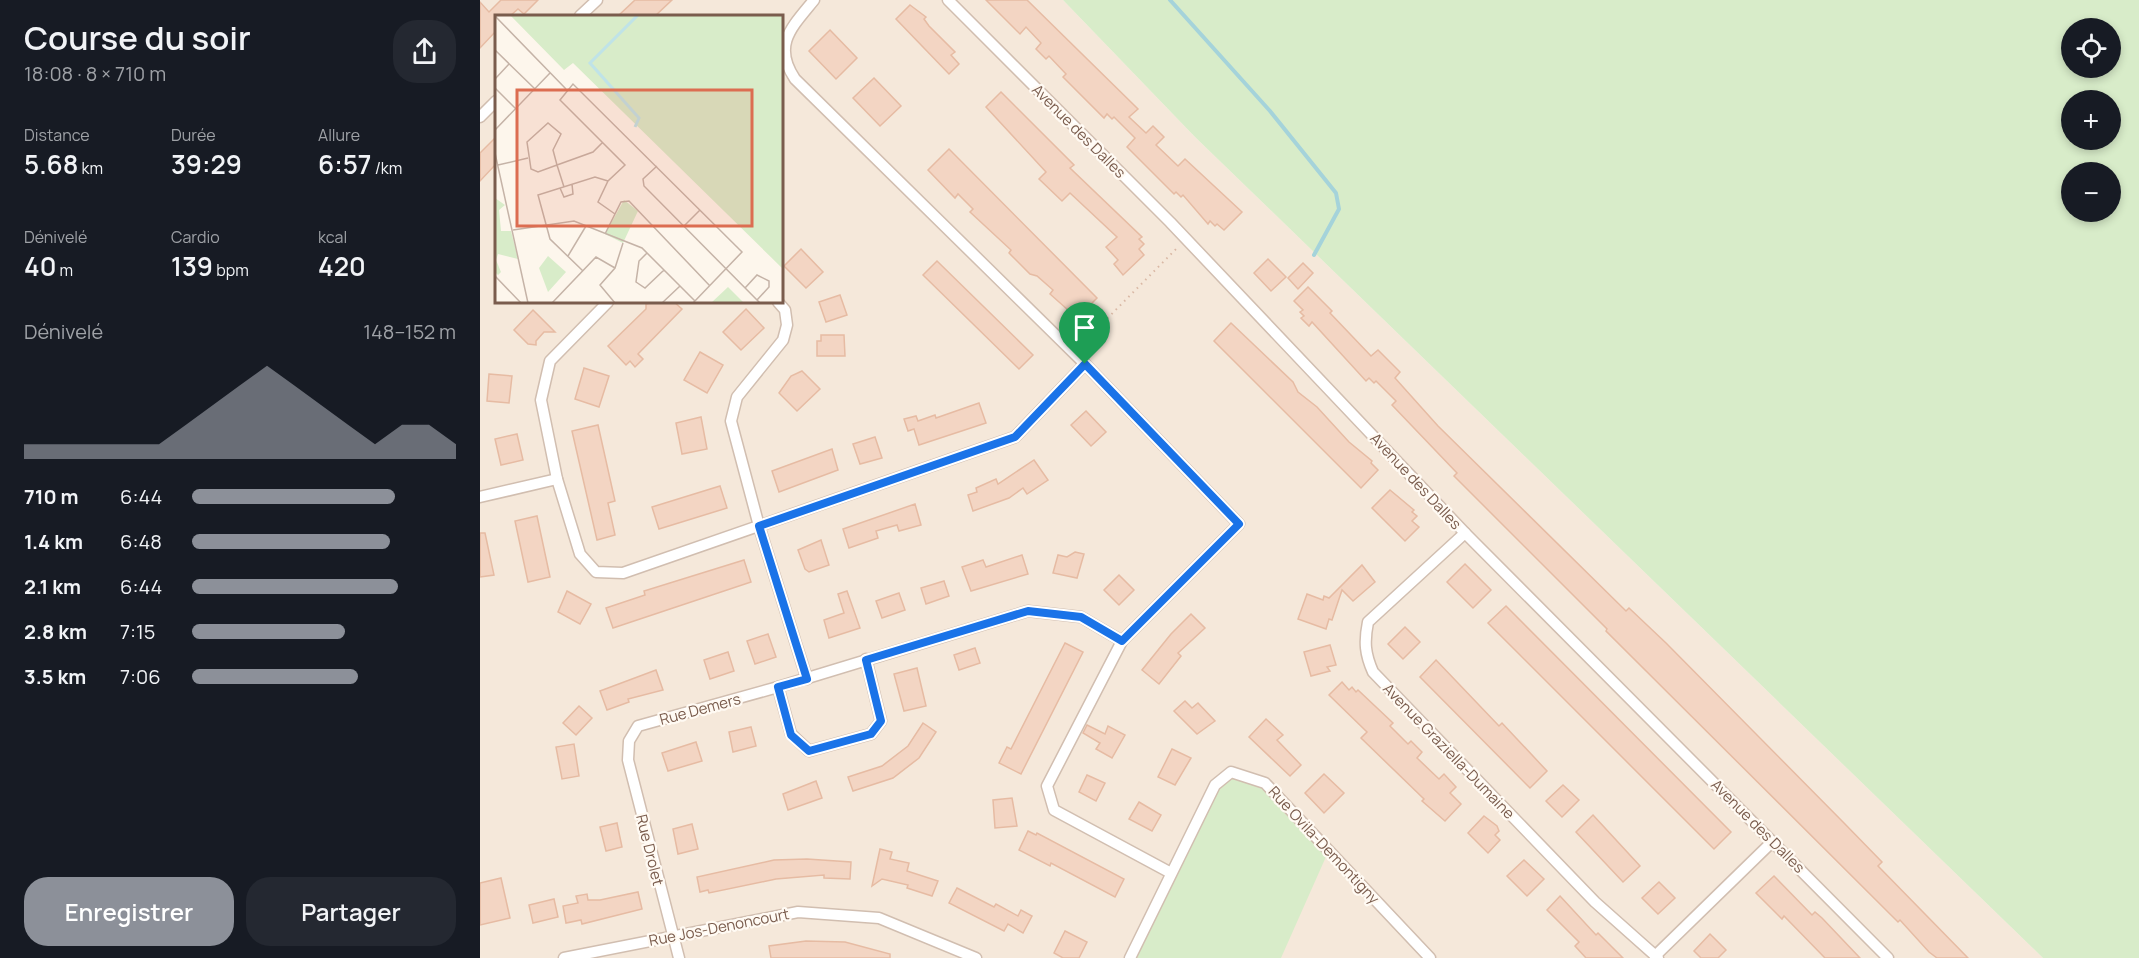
<!DOCTYPE html>
<html lang="fr">
<head>
<meta charset="utf-8">
<style>
	body { margin:0; font-family:Manrope,sans-serif; background:#242831; color:#f1f3f6; height:100vh; display:flex; flex-direction:column; font-size:22px; white-space:nowrap }
	* { box-sizing:border-box; margin:0 }
	p { font-size:20px; color:#9ea1a6 }
	.icon { flex:none; width:33px; height:33px; fill:none; stroke:currentColor; stroke-width:2; stroke-linecap:round; stroke-linejoin:round }
	.map { position:relative; flex:1; overflow:hidden }
	.details { display:flex; flex-direction:column; background:#171b24; width:480px }
	.details>* { flex:none }
	.controls { position:absolute; left:1581px; top:18px; display:grid; gap:12px }
	.controls a { display:grid; place-items:center; width:60px; height:60px; border-radius:50%; background:#171b24; box-shadow:0 3px 9px #0003; font-size:30px }
	.pin { position:absolute; display:grid; place-items:center; width:51px; height:51px; color:#fff; margin:-62px -26px; border-radius:50% 50% 50% 0; rotate:-45deg; box-shadow:0 0 6px #0007 }
	.pin .icon { rotate:45deg }
	.round { display:grid; place-items:center; flex:none; width:63px; height:63px; border-radius:24px; background:#242831 }
	.overview { display:flex; align-items:center; justify-content:space-between; height:102px; padding:0 24px }
	h1 { font-size:33px; font-weight:600; line-height:45px }
	.stats { display:grid; grid-template-columns:repeat(3,1fr); gap:9px; height:102px; padding:6px 24px }
	.stats div { display:grid; align-content:center }
	.stats b { font-size:26px; font-weight:600 }
	.stats small { font-size:16px; font-weight:400 }
	.stats p { font-size:16px }
	.chart { height:168px; padding:12px 24px }
	.chart p { display:flex; justify-content:space-between }
	.chart svg { width:100%; height:108px; margin-top:6px; fill:#8c9099; opacity:.7 }
	.action { display:flex; gap:12px; margin-top:auto; padding:12px 24px }
	.action a { flex:1; height:69px; border-radius:24px; background:#8c9099; color:#fff; font-size:24px; font-weight:600; line-height:69px; text-align:center }
	.action a+a { background:#242831; color:#f1f3f6 }
	ul { padding:0 24px; list-style:none; font-size:20px }
	li { display:grid; grid-template-columns:96px 72px 1fr; align-items:center; height:45px }
	li i { height:15px; border-radius:8px; background:#8c9099 }
	main { display:flex; flex:1; min-height:0 }
	.map>svg:first-child { display:block }
	.residential { fill:#f5e8da; fill-rule:evenodd }
	.green { fill:#d8ecc9; fill-rule:evenodd }
	.lines { fill:none; stroke-linecap:round; stroke-linejoin:round }
	.stream { stroke:#a5d3da; stroke-width:4 }
	.building { fill:#f3d5c3; stroke:#e6bba3; stroke-width:1.5 }
	.street-casing { stroke:#d1beb0; stroke-width:13 }
	.path { stroke:#d9b8a5; stroke-width:2; stroke-dasharray:1.5 4.5; stroke-linecap:butt }
	.street { stroke:#fff; stroke-width:10 }
	.route-casing { stroke:#fff; stroke-width:12 }
	.route { stroke:#1a73e8; stroke-width:8 }
	.labels { text-anchor:middle; dominant-baseline:central; stroke-width:4.5; stroke-linejoin:round; paint-order:stroke }
	.street-label { font-size:15px; fill:#7a5c4d; stroke:#fffaf3 }
	.inset-river { fill:none; stroke:#bfe3e8; stroke-width:3 }
	.inset-road { fill:none; stroke:#c5b3a7; stroke-width:1.5 }
	.view { fill:#dc6d51; fill-opacity:0.15; stroke:#dc6d51; stroke-width:3 }
	.inset-edge { fill:none; stroke:#7a5c4d; stroke-width:3 }
</style>
</head>
<body>
<main>
<section class="details">
<div class="overview"><div><h1>Course du soir</h1><p>18:08 · 8 × 710 m</p></div><a class="round"><svg class="icon" aria-label="share" viewBox="0 0 24 24"><path d="M12 15V3M7 8l5-5 5 5M5 13v7h14v-7"/></svg></a></div>
<div class="stats">
<div><p>Distance</p><b>5.68<small> km</small></b></div>
<div><p>Durée</p><b>39:29</b></div>
<div><p>Allure</p><b>6:57<small> /km</small></b></div>
</div>
<div class="stats">
<div><p>Dénivelé</p><b>40<small> m</small></b></div>
<div><p>Cardio</p><b>139<small> bpm</small></b></div>
<div><p>kcal</p><b>420</b></div>
</div>
<div class="chart"><p><span>Dénivelé</span>148–152 m</p>
<svg viewBox="0 0 160 44" preserveAspectRatio="none"><path d="M0 44V38L10 38L20 38L30 38L40 38L50 38L60 30L70 22L80 14L90 6L100 14L110 22L120 30L130 38L140 30L150 30L160 38V44z"/></svg>
</div>
<ul>
<li><b>710 m</b>6:44<i style="width:77%"></i></li>
<li><b>1.4 km</b>6:48<i style="width:75%"></i></li>
<li><b>2.1 km</b>6:44<i style="width:78%"></i></li>
<li><b>2.8 km</b>7:15<i style="width:58%"></i></li>
<li><b>3.5 km</b>7:06<i style="width:63%"></i></li>
</ul>
<div class="action"><a>Enregistrer</a><a>Partager</a></div>
</section>
<div class="map">
<svg width="1659" height="958" viewBox="0 0 1659 958">
	<rect width="100%" height="100%" fill="#fdf6ec"/>
	<path class="residential" d="M 0,0 L 583,0 L 715,137 L 1563,958 L 0,958 ZM 16,16 L 302,16 L 302,302 L 16,302 Z"/>
	<g class="green">
		<path d="M 583,0 L 1659,0 L 1659,958 L 1563,958 L 715,137 ZM 1592,28 L 1630,28 L 1630,68 L 1592,68 ZM 1592,100 L 1630,100 L 1630,140 L 1592,140 ZM 1592,172 L 1630,172 L 1630,212 L 1592,212 Z"/>
		<path d="M 751,772 L 785,783 L 849,850 L 801,958 L 650,958 L 735,785 Z"/>
	</g>
	<g class="lines">
		<path class="stream" d="M 690,0 L 790,111 L 856,193 L 859,209 L 834,255"/>
	</g>
	<g class="building">
		<path d="M 21,0 L 58,0 L 44,14 L 38,9 L 30,16 L 16,16 L 16,31 L 0,48 L 0,2 L 9,12 Z"/>
		<path d="M 155,0 L 192,0 L 175,16 L 138,16 Z"/>
		<path d="M 506,0 L 547,0 L 658,109 L 649,117 L 666,133 L 673,126 L 684,137 L 676,145 L 698,166 L 705,159 L 762,212 L 744,230 L 737,224 L 735,226 L 730,221 L 728,224 L 703,195 L 701,197 L 696,192 L 694,194 L 647,147 L 655,138 L 634,117 L 632,119 L 627,114 L 624,118 L 583,77 L 586,74 L 569,56 L 566,59 L 556,49 L 561,43 L 546,27 L 540,34 Z"/>
		<path d="M 430,5 L 446,17 L 444,19 L 449,26 L 475,52 L 471,55 L 479,64 L 469,74 L 416,19 Z"/>
		<path d="M 350,30 L 377,58 L 356,79 L 329,51 Z"/>
		<path d="M 394,78 L 421,106 L 400,126 L 373,98 Z"/>
		<path d="M 521,92 L 594,165 L 590,168 L 662,237 L 659,239 L 664,244 L 659,249 L 664,255 L 643,275 L 634,264 L 638,260 L 626,247 L 637,237 L 590,193 L 582,201 L 559,179 L 566,172 L 506,107 Z"/>
		<path d="M 16,137 L 16,164 L 0,181 L 0,153 Z"/>
		<path d="M 469,149 L 617,298 L 597,318 L 570,294 L 573,290 L 557,276 L 550,274 L 529,253 L 531,250 L 490,212 L 493,209 L 478,194 L 475,198 L 448,170 Z"/>
		<path d="M 321,249 L 343,272 L 326,288 L 304,266 Z"/>
		<path d="M 788,259 L 806,277 L 791,291 L 774,273 Z"/>
		<path d="M 457,261 L 553,355 L 539,369 L 443,275 Z"/>
		<path d="M 823,263 L 833,273 L 818,289 L 808,278 Z"/>
		<path d="M 828,287 L 852,311 L 850,313 L 891,356 L 898,350 L 920,372 L 915,378 L 958,426 L 1146,611 L 1149,608 L 1186,643 L 1364,823 L 1402,862 L 1398,866 L 1488,958 L 1457,958 L 1449,952 L 1420,920 L 1418,922 L 1126,631 L 1127,629 L 974,476 L 977,473 L 912,405 L 916,401 L 896,381 L 894,383 L 889,378 L 886,381 L 832,322 L 829,326 L 821,318 L 824,316 L 820,312 L 823,310 L 814,301 Z"/>
		<path d="M 360,295 L 367,315 L 346,322 L 339,302 Z"/>
		<path d="M 173,302 L 194,302 L 202,309 L 158,354 L 163,359 L 155,367 L 150,361 L 146,365 L 128,346 L 166,309 L 166,304 Z"/>
		<path d="M 266,309 L 284,328 L 261,350 L 243,332 Z"/>
		<path d="M 53,310 L 75,332 L 64,332 L 56,341 L 56,345 L 48,344 L 34,330 Z"/>
		<path d="M 751,323 L 813,382 L 818,392 L 837,407 L 869,442 L 892,461 L 891,463 L 898,470 L 881,488 L 734,341 Z"/>
		<path d="M 341,335 L 364,335 L 365,356 L 337,356 L 337,341 L 341,341 Z"/>
		<path d="M 220,352 L 243,365 L 227,393 L 204,380 Z"/>
		<path d="M 104,368 L 129,376 L 119,407 L 95,399 Z"/>
		<path d="M 322,371 L 340,389 L 317,411 L 299,393 L 311,376 Z"/>
		<path d="M 9,374 L 32,376 L 29,403 L 7,401 Z"/>
		<path d="M 499,403 L 506,423 L 439,445 L 434,429 L 428,431 L 424,419 L 436,416 L 438,421 L 455,415 L 456,418 Z"/>
		<path d="M 606,411 L 626,432 L 611,446 L 591,425 Z"/>
		<path d="M 221,417 L 227,449 L 202,454 L 196,423 Z"/>
		<path d="M 118,425 L 135,501 L 128,503 L 135,535 L 117,540 L 92,431 Z"/>
		<path d="M 37,434 L 43,460 L 21,465 L 15,439 Z"/>
		<path d="M 395,437 L 402,458 L 380,464 L 373,444 Z"/>
		<path d="M 352,449 L 358,470 L 299,492 L 292,471 Z"/>
		<path d="M 554,460 L 568,480 L 547,494 L 543,488 L 529,498 L 493,511 L 488,495 L 497,492 L 496,488 L 516,479 L 518,484 Z"/>
		<path d="M 240,486 L 247,508 L 179,529 L 172,507 Z"/>
		<path d="M 910,490 L 934,510 L 932,512 L 937,516 L 932,521 L 939,527 L 925,541 L 892,508 Z"/>
		<path d="M 435,504 L 441,525 L 419,531 L 417,525 L 396,531 L 398,538 L 369,548 L 363,529 Z"/>
		<path d="M 57,516 L 70,577 L 48,582 L 35,521 Z"/>
		<path d="M 0,533 L 5,533 L 14,575 L 0,577 Z"/>
		<path d="M 341,540 L 349,565 L 329,572 L 325,569 L 318,550 Z"/>
		<path d="M 595,552 L 604,554 L 597,578 L 573,573 L 578,555 L 587,557 Z"/>
		<path d="M 542,555 L 548,574 L 491,591 L 482,567 L 503,560 L 506,567 Z"/>
		<path d="M 264,560 L 271,582 L 133,628 L 126,608 L 165,595 L 164,591 Z"/>
		<path d="M 985,564 L 1011,590 L 993,608 L 967,582 Z"/>
		<path d="M 882,565 L 895,582 L 873,601 L 862,590 L 852,620 L 849,619 L 846,629 L 818,619 L 827,594 L 843,600 L 844,596 L 849,598 Z"/>
		<path d="M 639,575 L 654,590 L 639,605 L 624,590 Z"/>
		<path d="M 464,581 L 469,596 L 446,604 L 441,588 Z"/>
		<path d="M 87,591 L 111,604 L 100,624 L 78,612 Z"/>
		<path d="M 367,591 L 380,628 L 349,638 L 344,620 L 364,613 L 358,594 Z"/>
		<path d="M 419,593 L 425,610 L 402,618 L 396,601 Z"/>
		<path d="M 1026,606 L 1251,832 L 1234,849 L 1008,623 Z"/>
		<path d="M 711,614 L 725,628 L 698,653 L 701,656 L 679,684 L 662,670 L 691,634 Z"/>
		<path d="M 925,627 L 940,642 L 923,659 L 908,644 Z"/>
		<path d="M 288,634 L 296,657 L 275,664 L 267,641 Z"/>
		<path d="M 585,643 L 603,652 L 541,774 L 519,763 L 527,747 L 531,749 Z"/>
		<path d="M 850,645 L 856,665 L 847,667 L 850,671 L 831,676 L 824,652 Z"/>
		<path d="M 495,648 L 500,663 L 479,670 L 474,655 Z"/>
		<path d="M 248,652 L 254,671 L 230,679 L 224,660 Z"/>
		<path d="M 956,660 L 1019,726 L 1022,723 L 1067,771 L 1050,788 L 940,677 Z"/>
		<path d="M 437,668 L 446,706 L 424,711 L 414,674 Z"/>
		<path d="M 176,670 L 183,690 L 148,699 L 149,702 L 127,710 L 120,691 Z"/>
		<path d="M 862,682 L 869,690 L 872,687 L 876,692 L 878,690 L 913,723 L 910,726 L 928,744 L 931,741 L 942,752 L 937,758 L 959,779 L 964,774 L 976,787 L 970,793 L 981,804 L 965,821 L 942,801 L 944,799 L 881,738 L 887,732 L 849,695 Z"/>
		<path d="M 705,701 L 712,708 L 718,703 L 735,721 L 717,734 L 694,711 Z"/>
		<path d="M 99,706 L 112,718 L 96,735 L 83,723 Z"/>
		<path d="M 786,719 L 803,735 L 797,740 L 821,765 L 810,776 L 769,737 Z"/>
		<path d="M 443,723 L 456,732 L 439,758 L 413,778 L 373,791 L 368,777 L 402,766 L 428,746 Z"/>
		<path d="M 607,725 L 625,734 L 628,726 L 645,735 L 632,758 L 616,749 L 620,743 L 603,733 Z"/>
		<path d="M 271,727 L 276,746 L 253,752 L 249,732 Z"/>
		<path d="M 216,742 L 222,761 L 188,771 L 182,753 Z"/>
		<path d="M 94,744 L 99,776 L 82,779 L 76,747 Z"/>
		<path d="M 692,749 L 711,758 L 695,785 L 678,777 Z"/>
		<path d="M 844,774 L 864,793 L 844,813 L 825,793 Z"/>
		<path d="M 607,775 L 625,783 L 616,801 L 599,792 Z"/>
		<path d="M 336,781 L 342,798 L 308,810 L 303,794 Z"/>
		<path d="M 1083,785 L 1099,800 L 1082,817 L 1066,801 Z"/>
		<path d="M 532,798 L 537,826 L 515,828 L 513,800 Z"/>
		<path d="M 659,802 L 681,815 L 672,831 L 649,819 Z"/>
		<path d="M 1113,815 L 1160,866 L 1143,882 L 1096,832 Z"/>
		<path d="M 1004,816 L 1017,826 L 1019,831 L 1015,835 L 1020,840 L 1008,853 L 988,833 Z"/>
		<path d="M 137,823 L 142,847 L 126,851 L 120,827 Z"/>
		<path d="M 212,824 L 218,849 L 198,854 L 193,829 Z"/>
		<path d="M 548,831 L 556,835 L 557,833 L 644,879 L 635,897 L 571,863 L 570,866 L 539,850 Z"/>
		<path d="M 400,849 L 412,852 L 410,859 L 429,863 L 427,871 L 458,881 L 452,896 L 427,888 L 428,885 L 402,879 L 392,886 Z"/>
		<path d="M 327,859 L 371,862 L 370,879 L 344,878 L 344,875 L 296,879 L 229,893 L 228,890 L 220,892 L 217,877 L 294,860 Z"/>
		<path d="M 1044,860 L 1064,879 L 1047,896 L 1027,876 Z"/>
		<path d="M 1294,876 L 1332,915 L 1335,912 L 1342,918 L 1380,958 L 1345,958 L 1304,916 L 1302,919 L 1276,893 Z"/>
		<path d="M 21,878 L 30,918 L 0,925 L 0,883 Z"/>
		<path d="M 1179,882 L 1195,898 L 1178,914 L 1162,898 Z"/>
		<path d="M 477,888 L 514,907 L 516,904 L 538,916 L 541,910 L 552,916 L 543,933 L 528,924 L 524,931 L 469,903 Z"/>
		<path d="M 158,892 L 162,909 L 102,924 L 101,920 L 86,923 L 83,906 L 98,903 L 96,896 L 107,894 L 108,900 L 120,900 Z"/>
		<path d="M 1080,896 L 1116,935 L 1118,933 L 1143,958 L 1106,958 L 1095,946 L 1099,942 L 1067,910 Z"/>
		<path d="M 74,899 L 78,917 L 53,923 L 49,905 Z"/>
		<path d="M 585,931 L 607,942 L 599,958 L 583,958 L 574,953 Z"/>
		<path d="M 1230,934 L 1246,950 L 1238,958 L 1221,958 L 1214,951 Z"/>
		<path d="M 326,941 L 365,942 L 410,954 L 410,958 L 291,958 L 289,946 Z"/>
	</g>
	<g class="lines">
		<g class="street-casing">
			<g id="street">
				<path d="M 334,0 C 312,27 292,45 315,79 L 605,364 L 759,524 L 642,641 L 567,786 L 574,810 L 691,873"/>
				<path d="M 468,0 L 690,222 L 985,533 L 1408,958"/>
				<path d="M 100,16 L 117,0"/>
				<path d="M 0,117 L 16,101"/>
				<path d="M 128,302 L 70,361 L 61,400 L 77,479 L 100,554 L 116,572 L 143,573 L 535,437 L 605,364"/>
				<path d="M 298,302 L 305,310 L 307,325 L 303,340 L 257,397 L 251,421 L 279,526 L 327,679"/>
				<path d="M 0,497 L 77,479"/>
				<path d="M 985,533 L 888,622 C 884,642 885,654 893,672 L 1115,902 L 1178,958"/>
				<path d="M 298,687 L 311,734 L 329,751 L 391,734 L 401,721 L 386,659"/>
				<path d="M 1175,956 L 1292,842"/>
				<path d="M 84,958 L 318,912 L 399,918 L 496,958"/>
				<path d="M 199,958 L 148,760 L 149,741 L 158,726 L 298,687 L 548,611 L 601,617 L 642,641"/>
				<path d="M 650,958 L 735,785 L 751,772 L 785,783 L 950,958"/>
			</g>
		</g>
		<path class="path" d="M 602,344 L 697,248"/>
		<use href="#street" class="street"/>
	</g>
	<g class="lines">
		<g class="route-casing">
			<path id="route" d="M 605,364 L 759,524 L 642,641 L 601,617 L 548,611 L 386,660 L 401,721 L 391,734 L 329,751 L 311,735 L 298,687 L 327,679 L 279,526 L 535,437 Z"/>
		</g>
		<use href="#route" class="route"/>
	</g>
	<g class="labels">
		<g class="street-label">
			<text transform="translate(599 131) rotate(45)">Avenue des Dalles</text>
			<text transform="translate(936 481) rotate(47)">Avenue des Dalles</text>
			<text transform="translate(220 709) rotate(-15)">Rue Demers</text>
			<text transform="translate(969 751) rotate(46)">Avenue Graziella-Dumaine</text>
			<text transform="translate(1278 826) rotate(45)">Avenue des Dalles</text>
			<text transform="translate(844 845) rotate(47)">Rue Ovila-Demontigny</text>
			<text transform="translate(170 850) rotate(76)">Rue Drolet</text>
			<text transform="translate(239 927) rotate(-11)">Rue Jos-Denoncourt</text>
		</g>
	</g>
	<g transform="translate(15 15)">
		<rect width="288" height="288" fill="#fdf6ec"/>
		<path d="M 15,0 L 288,0 L 288,254 L 78,48 L 69,55 ZM 0,183 L 10,190 L 4,195 L 6,216 L 16,216 L 23,244 L 3,239 L 1,245 L 6,257 L 3,260 L 0,257 ZM 129,185 L 143,196 L 128,228 L 110,219 ZM 53,241 L 71,257 L 53,277 L 44,253 ZM 233,272 L 249,288 L 216,288 Z" fill="#d8ecc9"/>
		<path class="inset-river" d="M 140,112 L 144,103 L 95,48 L 143,0"/>
		<path class="inset-road" d="M 0,1 L 71,74M 0,35 L 40,74M 0,64 L 14,49M 0,73 L 21,94M 0,115 L 55,58M 0,138 L 33,288M 3,150 L 33,143M 162,151 L 148,164 L 149,171 L 265,288M 69,172 L 62,150 L 58,135 L 66,119 L 53,108 L 32,127 L 36,154 L 43,157 L 62,150 L 98,137 L 108,127M 65,173 L 69,182 L 78,179 L 77,169M 120,199 L 103,187 L 113,166 L 130,150 L 65,85 L 78,69 L 247,237 L 198,288M 189,211 L 205,195M 18,215 L 79,206 L 147,233 L 200,286M 110,219 L 126,187 L 134,186 L 215,271M 152,238 L 144,246 L 141,267 L 150,273 L 169,255M 73,241 L 91,211M 88,256 L 55,224 L 43,180 L 100,162 L 113,166M 0,261 L 26,288M 250,273 L 262,260 L 274,266 L 274,272 L 262,285M 57,288 L 101,242 L 120,253M 120,288 L 105,270 L 120,253 L 128,228M 167,288 L 185,271"/>
		<path class="view" d="M 22,75 L 257,75 L 257,211 L 22,211 Z"/>
		<rect width="288" height="288" class="inset-edge"/>
	</g>
</svg>
<div class="controls">
<a><svg class="icon" aria-label="locate" viewBox="0 0 24 24"><circle cx="12" cy="12" r="6"/><path d="M12 2v4M12 18v4M2 12h4M18 12h4"/></svg></a>
<a>+</a>
<a>−</a>
</div>
<div class="pin" style="left:605px;top:364px;background:#1e9e55"><svg class="icon" aria-label="arrive" viewBox="0 0 24 24"><path d="M6 21V4h12l-3 4 3 4H6"/></svg></div>
</div>
</main>
</body>
</html>
